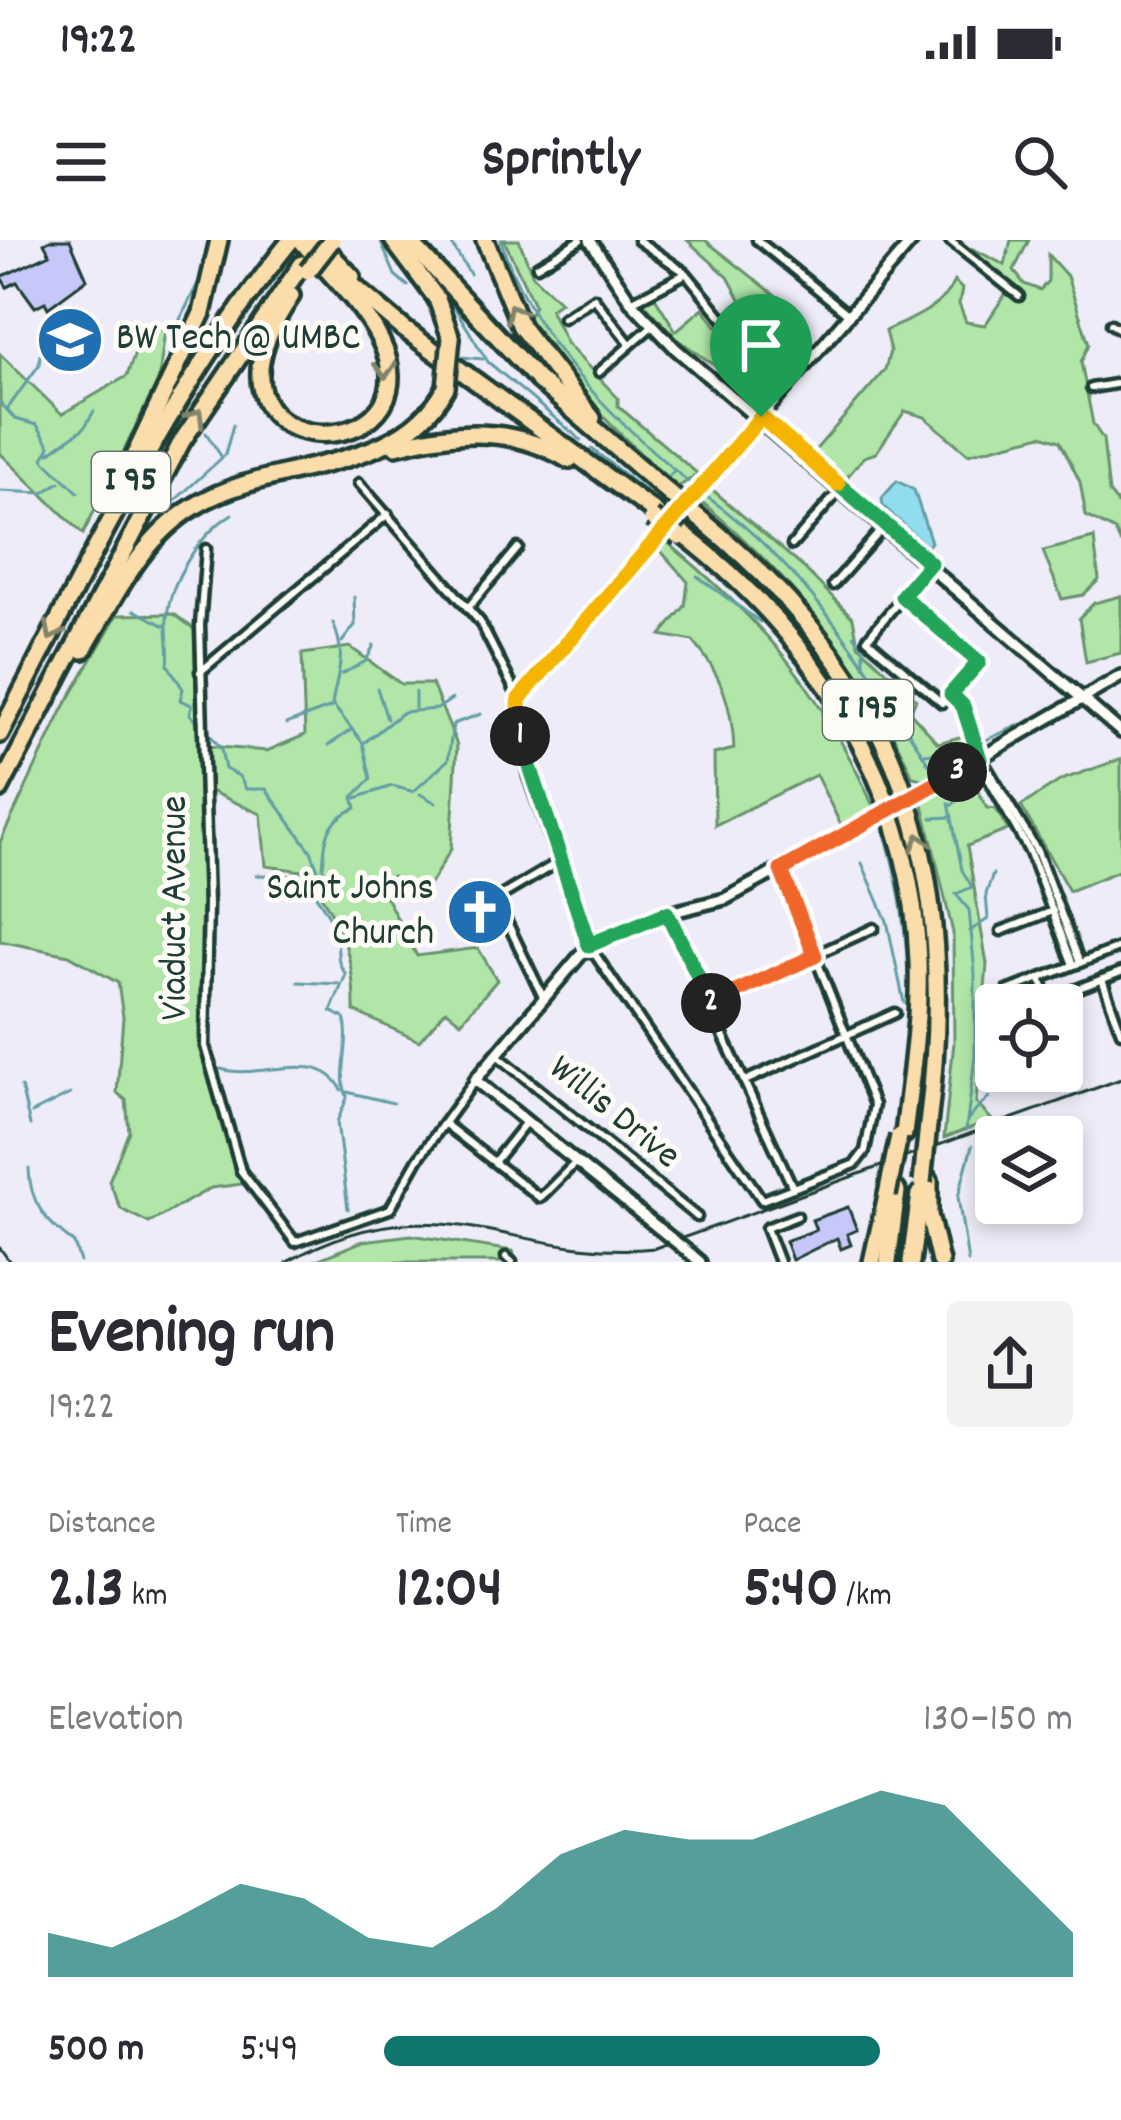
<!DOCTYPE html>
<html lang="en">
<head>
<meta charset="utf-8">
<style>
	body { margin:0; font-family:Dekko,sans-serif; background:#f2f2f3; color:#2b2b33; height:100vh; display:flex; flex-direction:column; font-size:45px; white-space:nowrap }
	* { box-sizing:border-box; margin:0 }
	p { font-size:39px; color:#7c7c81 }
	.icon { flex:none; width:66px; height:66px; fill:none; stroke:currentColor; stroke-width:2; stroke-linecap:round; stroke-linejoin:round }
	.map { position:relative; height:1022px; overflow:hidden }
	.details { display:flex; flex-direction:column; background:#fff; flex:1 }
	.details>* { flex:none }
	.controls { position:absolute; left:975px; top:744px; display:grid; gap:24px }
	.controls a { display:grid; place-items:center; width:108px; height:108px; border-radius:12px; background:#fff; box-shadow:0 6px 18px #0003; font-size:60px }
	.pin { position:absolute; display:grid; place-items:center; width:102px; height:102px; color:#fff; margin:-123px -51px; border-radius:50% 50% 50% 0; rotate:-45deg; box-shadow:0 0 12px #0007 }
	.pin .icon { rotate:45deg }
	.km { position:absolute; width:60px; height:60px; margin:-30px; border-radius:50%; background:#222; color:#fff; font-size:33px; line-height:60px; text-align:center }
	.round { display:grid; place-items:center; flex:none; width:126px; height:126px; border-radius:12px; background:#f2f2f3 }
	.head { display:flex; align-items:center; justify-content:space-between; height:204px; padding:0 48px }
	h1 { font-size:66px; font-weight:800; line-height:90px }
	.figures { display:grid; grid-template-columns:repeat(3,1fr); gap:18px; height:204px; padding:12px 48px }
	.figures div { display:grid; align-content:center }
	.figures b { font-size:60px; font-weight:800 }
	.figures small { font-size:33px; font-weight:400 }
	.figures p { font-size:33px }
	.chart { height:336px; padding:24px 48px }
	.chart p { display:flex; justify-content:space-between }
	.chart svg { width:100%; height:216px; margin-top:12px; fill:#0f766e; opacity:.7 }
	ul { padding:0 48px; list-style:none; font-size:39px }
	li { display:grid; grid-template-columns:192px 144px 1fr; align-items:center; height:90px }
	li i { height:30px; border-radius:15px; background:#0f766e }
	.status { display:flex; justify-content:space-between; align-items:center; height:84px; padding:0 60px; background:#fff; direction:ltr }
	.status svg { height:33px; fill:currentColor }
	header { display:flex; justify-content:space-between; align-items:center; height:156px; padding:0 48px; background:#fff; font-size:54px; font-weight:800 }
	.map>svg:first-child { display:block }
	.green { fill:#b1e6a8; stroke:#68926e; stroke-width:3 }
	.water { fill:#90ddef; stroke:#639da4; stroke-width:3 }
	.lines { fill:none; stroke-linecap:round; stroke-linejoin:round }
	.stream { stroke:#639da4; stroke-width:3 }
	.building { fill:#c7c8fa; stroke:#1f3d34; stroke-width:3 }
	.minor-casing { stroke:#1f3d34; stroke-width:15 }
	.tertiary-casing { stroke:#1f3d34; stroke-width:18 }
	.motorway-casing { stroke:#1f3d34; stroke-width:24 }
	.minor { stroke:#fdfcf7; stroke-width:6 }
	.tertiary { stroke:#fdfcf7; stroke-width:9 }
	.motorway { stroke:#fbddab; stroke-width:15 }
	.rail { stroke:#1f3d34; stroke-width:3 }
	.tertiary-bridge-casing { stroke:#1f3d34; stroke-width:18; stroke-linecap:butt }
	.motorway-bridge-casing { stroke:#1f3d34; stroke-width:24; stroke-linecap:butt }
	.tertiary-bridge { stroke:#fdfcf7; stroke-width:9 }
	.motorway-bridge { stroke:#fbddab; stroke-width:15 }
	.oneway { stroke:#82856a }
	.split-1-casing { stroke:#fff; stroke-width:24 }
	.split-2-casing { stroke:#fff; stroke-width:24 }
	.split-3-casing { stroke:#fff; stroke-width:24 }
	.split-4-casing { stroke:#fff; stroke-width:24 }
	.split-5-casing { stroke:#fff; stroke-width:24 }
	.split-1 { stroke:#f5b400; stroke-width:15 }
	.split-2 { stroke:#22a559; stroke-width:15 }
	.split-3 { stroke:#f0652b; stroke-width:15 }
	.split-4 { stroke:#22a559; stroke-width:15 }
	.split-5 { stroke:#f5b400; stroke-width:15 }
	.labels { text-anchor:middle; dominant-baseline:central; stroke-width:10; stroke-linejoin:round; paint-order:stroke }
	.shield { fill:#fdfcf7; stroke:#62766e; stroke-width:3 }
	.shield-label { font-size:36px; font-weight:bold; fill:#1f3d34 }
	.poi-label { font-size:39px; fill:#1f3d34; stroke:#fdfcf7; text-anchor:start }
	.street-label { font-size:39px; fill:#1f3d34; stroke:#fdfcf7 }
</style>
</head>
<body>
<div class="status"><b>19:22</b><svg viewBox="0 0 49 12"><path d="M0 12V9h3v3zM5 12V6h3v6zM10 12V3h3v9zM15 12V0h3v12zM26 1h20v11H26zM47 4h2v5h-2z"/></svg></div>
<header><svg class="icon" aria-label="menu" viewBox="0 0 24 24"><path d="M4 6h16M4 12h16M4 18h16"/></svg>Sprintly<svg class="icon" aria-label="search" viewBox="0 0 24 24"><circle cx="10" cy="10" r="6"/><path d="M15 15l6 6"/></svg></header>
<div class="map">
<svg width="1121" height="1022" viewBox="0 0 1121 1022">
	<rect width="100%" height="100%" fill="#edecf8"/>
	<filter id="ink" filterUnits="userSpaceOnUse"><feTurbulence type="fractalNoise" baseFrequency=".00833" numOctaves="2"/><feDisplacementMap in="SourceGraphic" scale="24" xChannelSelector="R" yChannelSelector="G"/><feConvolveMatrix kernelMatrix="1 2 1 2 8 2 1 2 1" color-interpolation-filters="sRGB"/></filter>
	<g filter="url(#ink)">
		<g class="green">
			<path d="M 504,0 L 519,0 L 533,36 L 560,62 L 550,69 L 566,103 L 618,158 L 618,166 L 698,234 L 678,247 C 620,197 567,144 527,79 L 534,65 Z"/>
			<path d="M 687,0 L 705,0 L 779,58 L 723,131 L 677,99 L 645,64 L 644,58 L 654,56 L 676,91 L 703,68 L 716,86 L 744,66 L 728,37 Z"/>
			<path d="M 1011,0 L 1029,0 L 1014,30 L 1024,44 L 1040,50 L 1048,41 L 1048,15 L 1067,36 L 1089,104 L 1081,122 L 1093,184 L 1103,199 L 1109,253 L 1121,268 L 1121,304 L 1115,291 L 1086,276 L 1080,242 L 1060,201 L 1042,195 L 968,214 L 925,177 L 905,171 L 876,213 L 864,217 L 843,242 L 811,215 L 885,130 L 890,111 L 885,91 C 909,80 943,68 954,41 L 962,49 L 959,64 L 966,82 L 985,85 L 1006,53 L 971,8 L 1005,25 Z"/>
			<path d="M 144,86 L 165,90 L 159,139 L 83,294 L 0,213 L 0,114 L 62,174 L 127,136 Z"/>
			<path d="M 708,246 L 804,328 L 853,378 L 858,404 L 916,459 L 910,472 L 938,503 L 963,496 L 971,516 L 926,540 L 913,537 C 864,425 791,336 697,258 Z"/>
			<path d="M 1094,298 L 1099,340 L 1083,355 L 1062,359 L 1043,311 Z"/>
			<path d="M 667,302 C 769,387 820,448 875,570 L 842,587 L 816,535 L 715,585 L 714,514 L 734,509 C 732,465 722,435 693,401 L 661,395 L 685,366 L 688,342 L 660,310 Z"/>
			<path d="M 1121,356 L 1121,413 L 1086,422 L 1079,378 L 1094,363 Z"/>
			<path d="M 174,374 L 194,389 L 202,646 L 199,798 L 242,944 L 211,948 L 149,983 L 121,969 L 109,941 L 129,891 L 126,860 L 117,853 L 123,777 L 118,743 L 69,715 L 0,701 L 0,602 L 63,469 L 117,375 Z"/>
			<path d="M 350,407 L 401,444 L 432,444 L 457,505 L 451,609 L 420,661 L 393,636 L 378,642 L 417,716 L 478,708 L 497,740 L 461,782 L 446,770 L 419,801 L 354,771 C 355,714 339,675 302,631 L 266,626 L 261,574 L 208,550 L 206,506 L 267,511 L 305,495 L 302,414 Z"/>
			<path d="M 1121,519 L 1121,630 L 1069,651 L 1021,566 L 1061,540 Z"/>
			<path d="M 970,536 L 987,568 L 996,569 L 1008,590 L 967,606 L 987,724 L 976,863 L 992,880 L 944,898 L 954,802 L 953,693 L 922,560 Z"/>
			<path d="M 411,995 L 513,1011 L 516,1022 L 312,1022 L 363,1001 Z"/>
		</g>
		<path class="water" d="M 897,241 L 914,250 L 931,302 L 927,307 L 883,266 L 882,258 Z"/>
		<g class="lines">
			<g class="stream">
				<path d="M 380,0 L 395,35 L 408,46"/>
				<path d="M 449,0 L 470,34"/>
				<path d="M 501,0 C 530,99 614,180 691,244"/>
				<path d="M 450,60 L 488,122 L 581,200"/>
				<path d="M 461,117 L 483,119"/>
				<path d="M 167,129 L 172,96 L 200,39"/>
				<path d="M 0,162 L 15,179 L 37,185 L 50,206 L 43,219 L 78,252"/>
				<path d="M 8,168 L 39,125 L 40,115"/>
				<path d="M 206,193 L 221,216"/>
				<path d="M 592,209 L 655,259"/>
				<path d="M 49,213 L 84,188 L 94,171"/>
				<path d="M 665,240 L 674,231"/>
				<path d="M 0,251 L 43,253 L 60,242"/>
				<path d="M 706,256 C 803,325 869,427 930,526"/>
				<path d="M 171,264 L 225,215 L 233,185"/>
				<path d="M 697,336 L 760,382"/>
				<path d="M 134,370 L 165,386"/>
				<path d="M 854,395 L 864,409 L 864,426"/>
				<path d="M 342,402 L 355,385 L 354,357"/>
				<path d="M 790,414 C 866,502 903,621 908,735"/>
				<path d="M 342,434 L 366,421 L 374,405"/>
				<path d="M 377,448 L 387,479"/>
				<path d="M 886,458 L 899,454 L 913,466"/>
				<path d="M 415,468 L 415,452"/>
				<path d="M 197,482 L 190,474 L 192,465 L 180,460 L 183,449 L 168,425 C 170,407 166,396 167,378 C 170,340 199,295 232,274"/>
				<path d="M 286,484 L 332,467"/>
				<path d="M 204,487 L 221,509 L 225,529 L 239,536 L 246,549 L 266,549 L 311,611 L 320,635"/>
				<path d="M 986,500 L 1021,484"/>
				<path d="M 365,502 L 403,472 L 437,469 L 452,459"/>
				<path d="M 329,505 L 351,490"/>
				<path d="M 924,514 L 960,510"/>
				<path d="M 413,552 L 448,520 L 453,484 L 481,474"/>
				<path d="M 420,554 L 436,563"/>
				<path d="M 356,558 L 392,546 L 411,551"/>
				<path d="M 949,563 L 962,630 L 972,647 L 956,654 L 969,670 L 975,734 L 975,817 L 966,890"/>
				<path d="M 951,566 L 980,540"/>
				<path d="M 932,578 L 952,577"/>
				<path d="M 862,623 L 887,681 L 904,763"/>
				<path d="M 256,635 L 301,636 C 314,654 333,675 337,698 C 339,710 335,722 346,734 L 331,771 L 344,778 C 352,803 337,835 347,856"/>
				<path d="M 314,654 C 335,623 308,588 356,568 L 353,557 L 371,539 L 363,503 L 332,464 C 338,430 347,417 333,383"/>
				<path d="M 970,691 L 988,679 L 986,654 L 993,634"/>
				<path d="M 298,742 L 339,744"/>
				<path d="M 1003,765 L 1015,754"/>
				<path d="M 221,829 C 261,841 318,806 342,850"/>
				<path d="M 21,847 L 30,885"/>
				<path d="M 347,852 L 393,863"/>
				<path d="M 347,858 L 337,882 L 348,969"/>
				<path d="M 32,873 L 70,854"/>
				<path d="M 967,880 L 989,857"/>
				<path d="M 29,928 C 29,963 47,983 74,1003 L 80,1022"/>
				<path d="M 968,1022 L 958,957 L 972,906"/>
			</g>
		</g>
		<g class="building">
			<path d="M 50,0 L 70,0 L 87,39 L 48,68 L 45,62 L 35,67 L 17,42 L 7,47 L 1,37 L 50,14 L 44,3 Z"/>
			<path d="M 848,967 L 857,990 L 847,994 L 851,1005 L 841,1009 L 837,998 L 792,1020 L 785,1001 L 816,990 L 812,980 Z"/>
		</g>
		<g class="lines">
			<g class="minor-casing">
				<g id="minor">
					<path d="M 638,0 L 686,33 L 722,77"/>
					<path d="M 757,0 L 849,75"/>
					<path d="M 949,0 L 1019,56"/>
					<path d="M 537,26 L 580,0"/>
					<path d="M 631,62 L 685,34"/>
					<path d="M 563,78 L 594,58 L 630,104"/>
					<path d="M 1111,84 L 1121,90"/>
					<path d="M 599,132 L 652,86"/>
					<path d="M 1091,148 L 1121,143"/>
					<path d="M 359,243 L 480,382 L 519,459"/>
					<path d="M 792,305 L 840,250"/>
					<path d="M 206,309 L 200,385 L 208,665 L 205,806 L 241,931 L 295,1002 L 390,969 L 418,919 L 475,840"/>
					<path d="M 833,345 L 883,288"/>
					<path d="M 902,356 L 979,421 L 942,463 L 867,399 L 928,326"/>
					<path d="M 468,368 L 518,308"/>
					<path d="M 200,432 L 388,274"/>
					<path d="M 951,454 L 963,466 L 983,529 L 1030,613 L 1073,725"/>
					<path d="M 983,521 L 1037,611 L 1080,723"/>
					<path d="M 667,673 L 793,948"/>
					<path d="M 1001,691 L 1053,671"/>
					<path d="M 590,707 L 762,960 L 855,924 L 865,911 L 874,865 L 781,630"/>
					<path d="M 1040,738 L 1050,765"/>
					<path d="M 1102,739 L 1121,792"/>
					<path d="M 1007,751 L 1121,707"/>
					<path d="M 544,759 L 496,659 L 560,621"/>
					<path d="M 1048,760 L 1121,732"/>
					<path d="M 708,764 L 874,688"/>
					<path d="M 1062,797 L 1070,819"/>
					<path d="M 497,815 L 697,977"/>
					<path d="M 745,841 L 895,773"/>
					<path d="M 445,884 L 540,958 L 576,922"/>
					<path d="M 495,921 L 526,882"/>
					<path d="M 506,1017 L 512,1022"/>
					<path d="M 779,1022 L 766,988 L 797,976"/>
				</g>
			</g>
			<g class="tertiary-casing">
				<g id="tertiary">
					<path d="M 590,0 L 631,62 L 676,109 L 1121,492"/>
					<path d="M 927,549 L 1121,436"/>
					<path d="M 589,705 L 661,675 L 725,659 L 856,588"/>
					<path d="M 667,995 L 475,840 L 589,705 L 529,535 L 519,459 L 913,0"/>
					<path d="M 687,1011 L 700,1022"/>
				</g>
			</g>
			<g class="motorway-casing">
				<g id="motorway">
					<path d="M 317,0 L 352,37"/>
					<path d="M 393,0 L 437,59 L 451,98"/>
					<path d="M 408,0 L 538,140 L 671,255"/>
					<path d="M 485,0 L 521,87 L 592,178"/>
					<path d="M 338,33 L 404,89 L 656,273"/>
					<path d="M 291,56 C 174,226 428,231 385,111 C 370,70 328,33 301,0"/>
					<path d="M 396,206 C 458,190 512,186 569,220"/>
					<path d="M 133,219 L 202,73 L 219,0"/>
					<path d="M 698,277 C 904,443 960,627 928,885"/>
					<path d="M 683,294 C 817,397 912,548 918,721 C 920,779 911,836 904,894"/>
					<path d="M 83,410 C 114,358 141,298 195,266 C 272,218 399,237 446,147"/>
					<path d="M 0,494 C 88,324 170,150 291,0"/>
					<path d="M 0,549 L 182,201 L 302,24"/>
					<path d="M 929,940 L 929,975 L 940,1022"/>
					<path d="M 872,1022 L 887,955"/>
					<path d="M 888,1022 L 897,951"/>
					<path d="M 911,1022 L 920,954"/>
				</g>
			</g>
			<use href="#minor" class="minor"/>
			<use href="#tertiary" class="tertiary"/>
			<use href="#motorway" class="motorway"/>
			<g class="rail">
				<path d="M 0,1008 L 10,1022"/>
				<path d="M 287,1022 C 440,936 510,1022 655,1008 L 1121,839"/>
			</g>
			<g class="tertiary-bridge-casing">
				<g id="tertiary-bridge">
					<path d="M 856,588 L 927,549"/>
					<path d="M 667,995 L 687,1011"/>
				</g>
			</g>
			<g class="motorway-bridge-casing">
				<g id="motorway-bridge">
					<path d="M 308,31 L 332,0"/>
					<path d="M 446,147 L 451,98"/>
					<path d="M 671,255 L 698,277"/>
					<path d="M 652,278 L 680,297"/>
					<path d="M 922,942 L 928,885"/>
					<path d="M 887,955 L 899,896"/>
				</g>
			</g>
			<use href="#tertiary-bridge" class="tertiary-bridge"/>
			<use href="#motorway-bridge" class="motorway-bridge"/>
		</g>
		<defs><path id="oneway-chevron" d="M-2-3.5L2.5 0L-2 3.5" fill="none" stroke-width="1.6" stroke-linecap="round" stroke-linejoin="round" transform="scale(3)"/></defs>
		<g class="oneway">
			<use href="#oneway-chevron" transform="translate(514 72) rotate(-117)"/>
			<use href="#oneway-chevron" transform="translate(385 130) rotate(89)"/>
			<use href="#oneway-chevron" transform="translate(196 177) rotate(-59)"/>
			<use href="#oneway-chevron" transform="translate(53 392) rotate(117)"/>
			<use href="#oneway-chevron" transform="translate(920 602) rotate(-105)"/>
		</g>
	</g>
	<g class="lines" filter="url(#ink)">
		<g class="split-1-casing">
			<path id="split-1" d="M 520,496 L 519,459 L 761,177"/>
		</g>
		<g class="split-2-casing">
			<path id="split-2" d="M 520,496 L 589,705 L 667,673 L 711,763"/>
		</g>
		<g class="split-3-casing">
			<path id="split-3" d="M 711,763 L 815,716 L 781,630 L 957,532"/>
		</g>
		<g class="split-4-casing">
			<path id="split-4" d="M 838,244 L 930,323 L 902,356 L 979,422 L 951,454 L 963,466 L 980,519 L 957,532"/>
		</g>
		<g class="split-5-casing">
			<path id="split-5" d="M 761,177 L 838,244"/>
		</g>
		<use href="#split-1" class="split-1"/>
		<use href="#split-2" class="split-2"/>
		<use href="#split-3" class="split-3"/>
		<use href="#split-4" class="split-4"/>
		<use href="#split-5" class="split-5"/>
	</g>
	<defs>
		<g id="university-disc" transform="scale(3.45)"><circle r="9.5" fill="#1f6fb2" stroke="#fdfcf7"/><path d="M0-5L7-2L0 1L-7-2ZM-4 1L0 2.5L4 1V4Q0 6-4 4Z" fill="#fff"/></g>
		<g id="church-disc" transform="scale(3.45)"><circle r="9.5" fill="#1f6fb2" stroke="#fdfcf7"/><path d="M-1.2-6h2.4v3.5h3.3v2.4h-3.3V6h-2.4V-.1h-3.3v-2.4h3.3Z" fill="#fff"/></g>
	</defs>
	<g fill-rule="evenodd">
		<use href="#university-disc" x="70" y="100"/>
		<use href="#church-disc" x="480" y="672"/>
	</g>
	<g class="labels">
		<g class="shield">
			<rect x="92" y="212" width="78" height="60" rx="9"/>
			<rect x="823" y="440" width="90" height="60" rx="9"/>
		</g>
		<g class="shield-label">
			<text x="131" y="242">I 95</text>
			<text x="868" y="470">I 195</text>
		</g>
		<g class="poi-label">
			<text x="116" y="100">BW Tech @ UMBC</text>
			<text x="434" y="650" text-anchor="end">Saint Johns<tspan x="434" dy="45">Church</tspan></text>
		</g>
		<g class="street-label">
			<text transform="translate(177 668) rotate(-90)">Viaduct Avenue</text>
			<text transform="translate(613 874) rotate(39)">Willis Drive</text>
		</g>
	</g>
</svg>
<div class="controls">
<a><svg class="icon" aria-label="locate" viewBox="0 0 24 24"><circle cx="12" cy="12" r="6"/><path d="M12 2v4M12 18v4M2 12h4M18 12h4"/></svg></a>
<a><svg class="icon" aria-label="layers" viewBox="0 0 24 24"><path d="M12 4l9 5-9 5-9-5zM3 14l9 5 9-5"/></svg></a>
</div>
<div class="pin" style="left:761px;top:177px;background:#1e9e55"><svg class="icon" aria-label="arrive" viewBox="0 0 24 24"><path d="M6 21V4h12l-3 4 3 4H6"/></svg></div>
<b class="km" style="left:520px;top:496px">1</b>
<b class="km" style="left:711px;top:763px">2</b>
<b class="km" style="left:957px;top:532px">3</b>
</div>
<section class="details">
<div class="head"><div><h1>Evening run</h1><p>19:22</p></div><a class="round"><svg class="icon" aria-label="share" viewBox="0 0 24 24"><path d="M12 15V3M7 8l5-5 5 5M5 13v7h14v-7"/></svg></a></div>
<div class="figures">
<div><p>Distance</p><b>2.13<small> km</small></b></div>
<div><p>Time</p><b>12:04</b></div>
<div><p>Pace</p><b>5:40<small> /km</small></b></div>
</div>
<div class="chart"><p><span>Elevation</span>130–150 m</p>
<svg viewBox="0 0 160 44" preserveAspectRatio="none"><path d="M0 44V35L10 38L20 32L30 25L40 28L50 36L60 38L70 30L80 19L90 14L100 16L110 16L120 11L130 6L140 9L150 22L160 35V44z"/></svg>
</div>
<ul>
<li><b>500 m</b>5:49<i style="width:72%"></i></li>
</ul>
</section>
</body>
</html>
